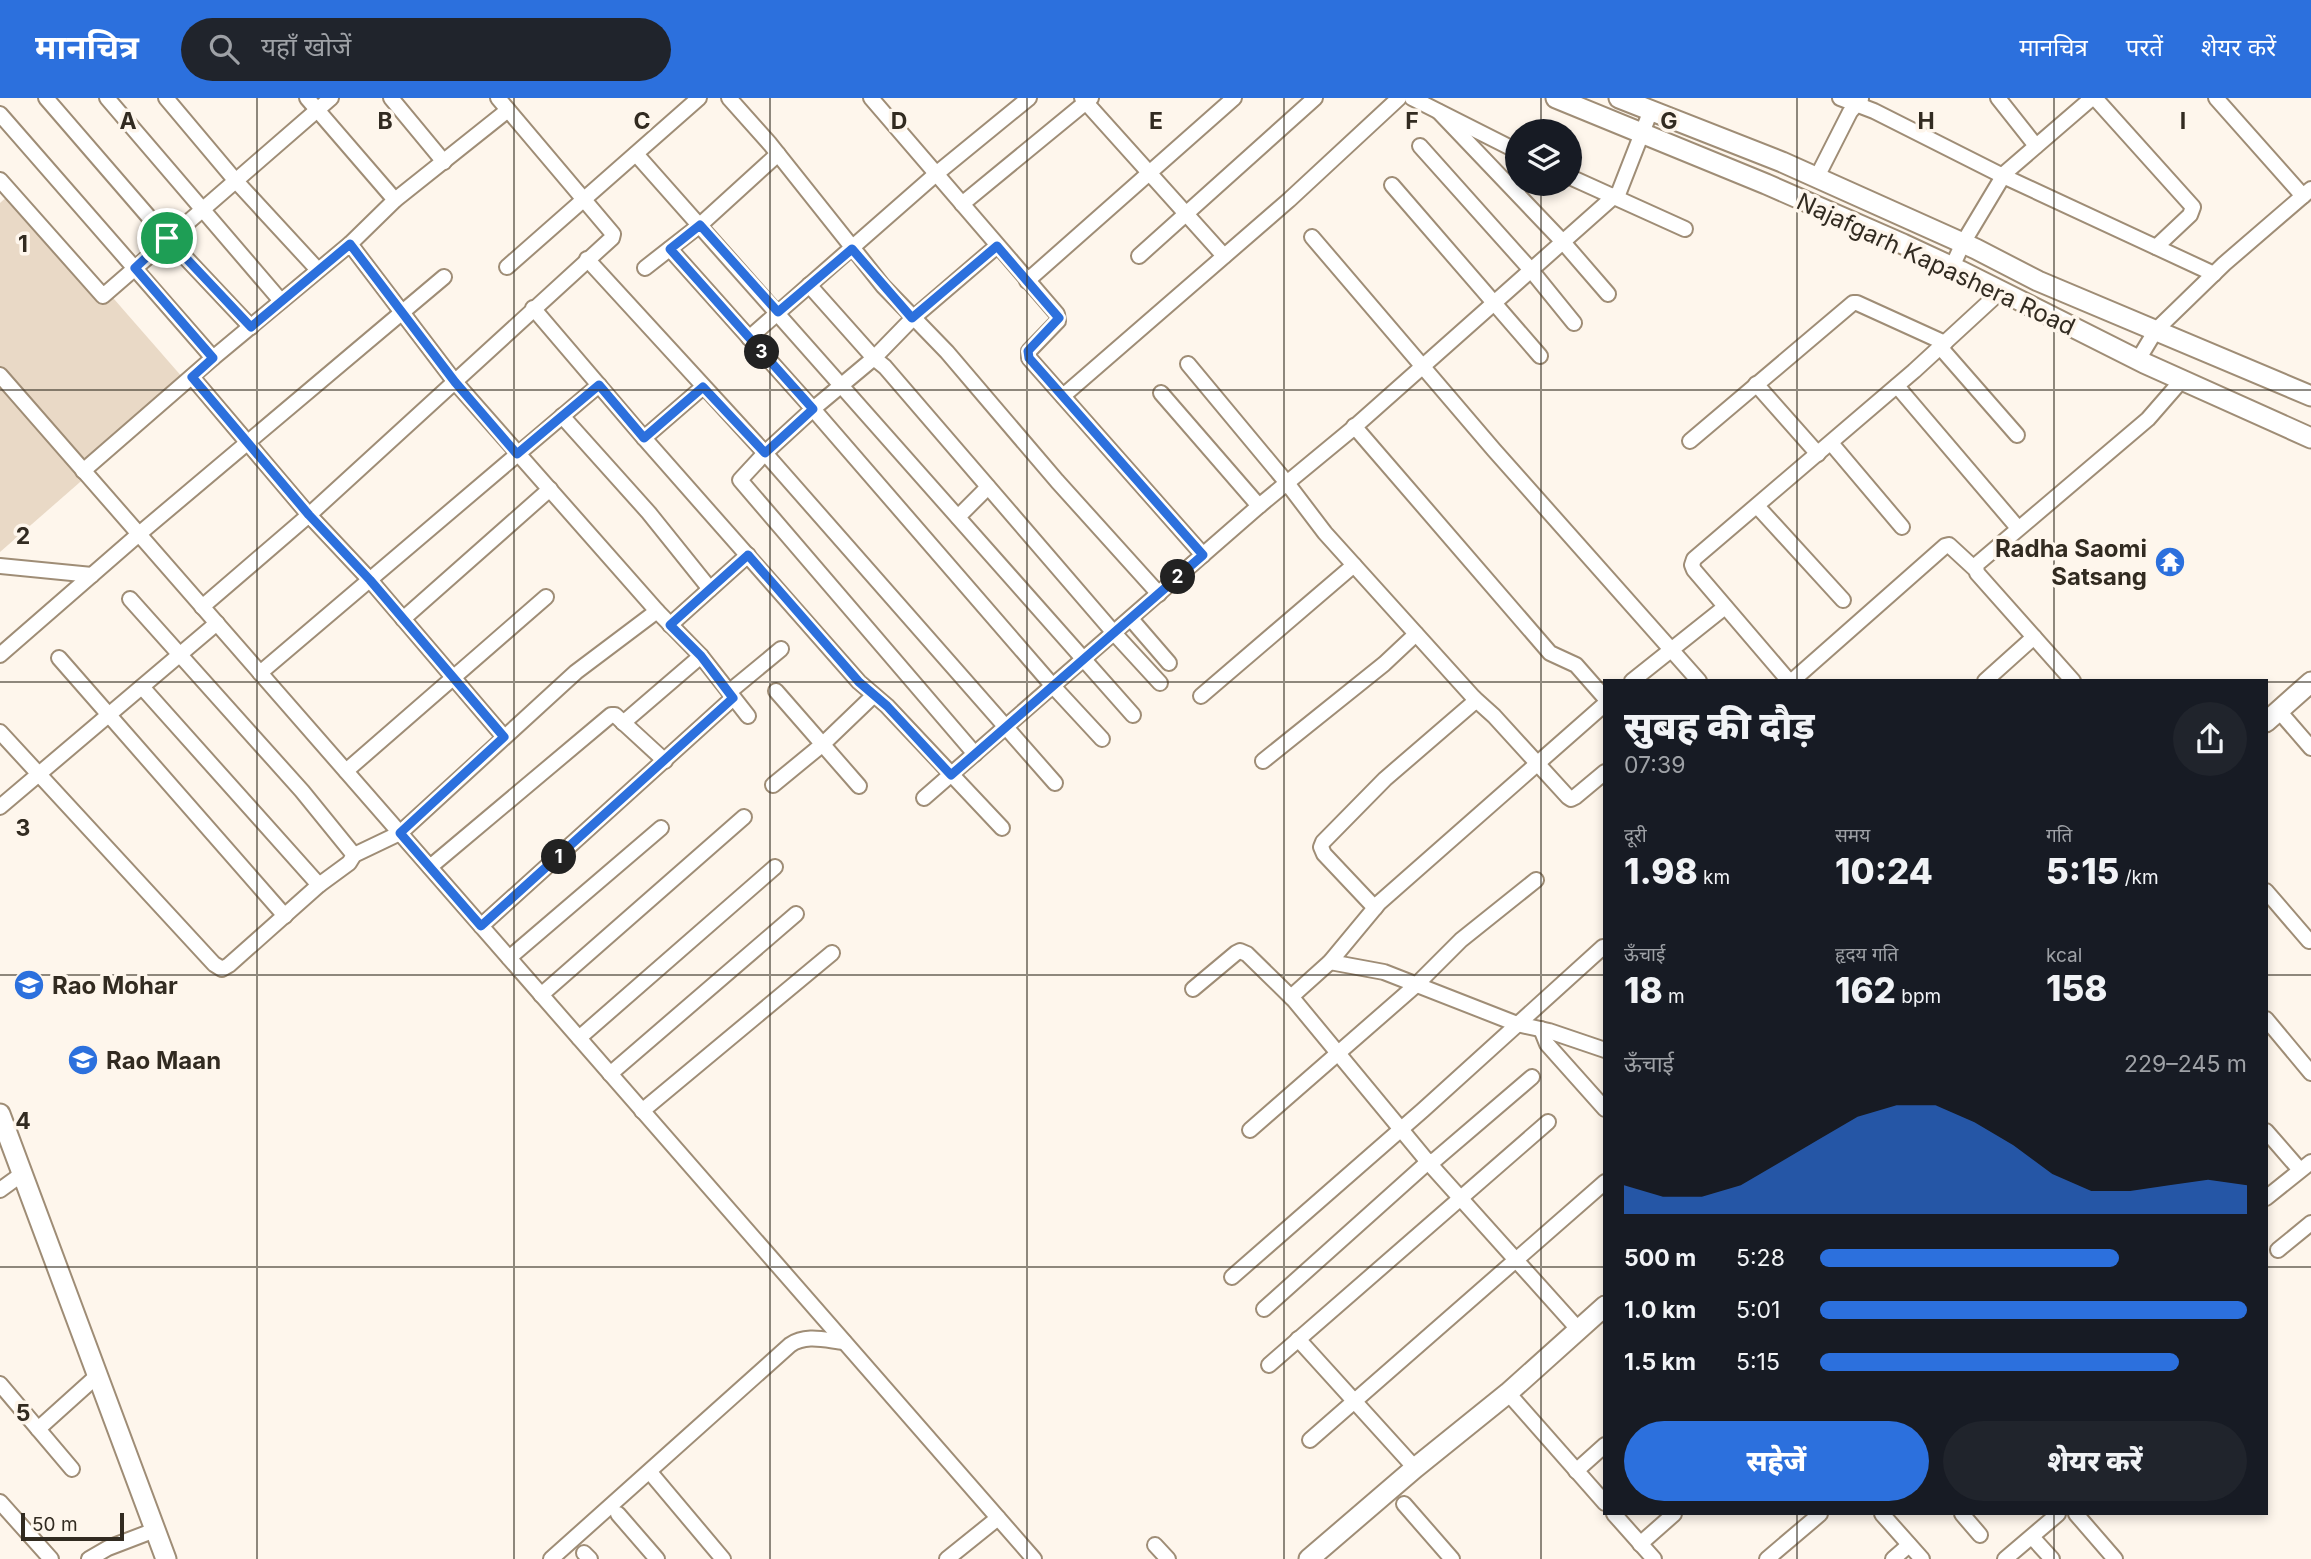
<!DOCTYPE html>
<html lang="hi">
<head>
<meta charset="utf-8">
<style>
	body { margin:0; font-family:Inter,"Noto Sans Devanagari",sans-serif; background:#20242c; color:#f1f3f6; height:100vh; display:flex; flex-direction:column; font-size:26px; white-space:nowrap }
	* { box-sizing:border-box; margin:0 }
	p { font-size:23px; color:#9ea1a6 }
	.icon { flex:none; width:38px; height:38px; fill:none; stroke:currentColor; stroke-width:2; stroke-linecap:round; stroke-linejoin:round }
	.map { position:relative; flex:1; overflow:hidden }
	.panel { position:absolute; left:1603px; top:581px; width:665px; height:836px; display:flex; flex-direction:column; background:#171b24; border-radius:0px; box-shadow:0 4px 10px #0003 }
	.panel>* { flex:none }
	.tools { position:absolute; left:1505px; top:21px; display:grid; gap:14px }
	.tools a { display:grid; place-items:center; width:77px; height:77px; border-radius:50%; background:#171b24; box-shadow:0 4px 10px #0003; font-size:35px }
	.scale { position:absolute; left:21px; bottom:18px; width:103px; box-sizing:border-box; padding-left:7px; border:4px solid #322b21; border-top:0; font-size:19px; line-height:24px; white-space:nowrap; color:#322b21; -webkit-text-stroke:5px #fef6ec; paint-order:stroke }
	.pin { position:absolute; display:grid; place-items:center; width:60px; height:60px; color:#fff; margin:-30px; border:4px solid #fff; border-radius:50%; box-shadow:0 2px 7px #0007 }
	.km { position:absolute; width:35px; height:35px; margin:-18px; border-radius:50%; background:#222; color:#fff; font-size:19px; line-height:35px; text-align:center }
	.round { display:grid; place-items:center; flex:none; width:74px; height:74px; border-radius:37px; background:#20242c }
	.headline { display:flex; align-items:center; justify-content:space-between; height:119px; padding:0 21px }
	h1 { font-size:38px; font-weight:800; line-height:52px }
	.stats { display:grid; grid-template-columns:repeat(3,1fr); gap:10px; height:119px; padding:7px 21px }
	.stats div { display:grid; align-content:center }
	.stats b { font-size:35px; font-weight:800 }
	.stats small { font-size:19px; font-weight:400 }
	.stats p { font-size:19px }
	.chart { height:196px; padding:14px 21px }
	.chart p { display:flex; justify-content:space-between }
	.chart svg { width:100%; height:126px; margin-top:7px; fill:#2c70dd; opacity:.7 }
	.action { display:flex; gap:14px; margin-top:auto; padding:14px 21px }
	.action a { flex:1; height:80px; border-radius:42px; background:#2c70dd; color:#fff; font-size:28px; font-weight:800; line-height:80px; text-align:center }
	.action a+a { background:#20242c; color:#f1f3f6 }
	ul { padding:0 21px; list-style:none; font-size:23px }
	li { display:grid; grid-template-columns:112px 84px 1fr; align-items:center; height:52px }
	li i { height:18px; border-radius:9px; background:#2c70dd }
	header { display:flex; align-items:center; gap:42px; box-sizing:border-box; height:98px; padding:0 35px; background:#2c70dd; color:#fff }
	header strong { font-size:33px }
	nav { display:flex; gap:38px; margin-inline-start:auto; font-size:24px }
	.search { width:490px; height:63px; background:#20242c; display:flex; align-items:center; gap:18px; box-sizing:border-box; padding:0 24px; border-radius:38px; color:#9ea1a6; font-size:26px }
	.map>svg:first-child { display:block }
	.green { fill:#e9d9c6 }
	.lines { fill:none; stroke-linecap:round; stroke-linejoin:round }
	.street-casing { stroke:#9f8d76; stroke-width:18 }
	.secondary-casing { stroke:#9f8d76; stroke-width:23 }
	.street { stroke:#fff; stroke-width:14 }
	.secondary { stroke:#fff; stroke-width:19 }
	.route-casing { stroke:#fff; stroke-width:14 }
	.route { stroke:#2c70dd; stroke-width:9 }
	.grid { fill:none; stroke:#322b21; stroke-width:2; stroke-opacity:0.55 }
	.labels { text-anchor:middle; dominant-baseline:central; stroke-width:7; stroke-linejoin:round; paint-order:stroke }
	.street-label { font-size:24px; fill:#322b21; stroke:#fef6ec }
	.poi-label { font-size:24px; font-weight:bold; fill:#322b21; stroke:#fef6ec; text-anchor:start }
	.grid-label { font-size:23px; text-anchor:middle; font-weight:bold; fill:#322b21; stroke:#fef6ec; stroke-width:7; stroke-linejoin:round; paint-order:stroke }
</style>
</head>
<body>
<header>
<strong>मानचित्र</strong>
<div class="search"><svg class="icon" aria-label="search" viewBox="0 0 24 24"><circle cx="10" cy="10" r="6"/><path d="M15 15l6 6"/></svg>यहाँ खोजें</div>
<nav><a>मानचित्र</a><a>परतें</a><a>शेयर करें</a></nav>
</header>
<div class="map">
<svg width="2311" height="1461" viewBox="0 0 2311 1461">
	<rect width="100%" height="100%" fill="#fef6ec"/>
	<path class="green" d="M 17,90 L 190,288 L 0,454 L 0,105 Z"/>
	<g class="lines">
		<g class="street-casing">
			<g id="street">
				<path d="M 46,0 L 167,140 L 251,229"/>
				<path d="M 107,0 L 281,203"/>
				<path d="M 166,0 L 235,82 L 318,172"/>
				<path d="M 307,0 L 395,102"/>
				<path d="M 391,0 L 444,64"/>
				<path d="M 498,0 L 613,136 L 612,140 L 309,417 L 370,482 L 504,639"/>
				<path d="M 729,0 L 770,46 L 883,188 L 947,254 L 1057,383 L 1159,496"/>
				<path d="M 871,0 L 1057,216 L 1058,223 L 1029,253 L 1029,260 L 1203,457"/>
				<path d="M 1082,0 L 1224,158"/>
				<path d="M 1412,0 L 1517,53"/>
				<path d="M 1840,0 L 1874,13 L 2003,78 L 2214,176"/>
				<path d="M 1998,0 L 2036,48"/>
				<path d="M 2095,0 L 2193,109 L 2190,117 L 2156,149"/>
				<path d="M 2216,0 L 2303,98"/>
				<path d="M 1439,14 L 1563,144 L 1608,196"/>
				<path d="M 0,16 L 213,260"/>
				<path d="M 1420,48 L 1531,172 L 1574,225"/>
				<path d="M 636,56 L 1133,617"/>
				<path d="M 1570,79 L 1685,131"/>
				<path d="M 1817,79 L 1850,14 L 1861,1"/>
				<path d="M 0,82 L 103,198 L 331,0"/>
				<path d="M 1392,87 L 1540,258"/>
				<path d="M 962,106 L 1091,0"/>
				<path d="M 1312,139 L 1494,352 L 1699,583"/>
				<path d="M 350,146 L 455,284 L 657,513 L 701,558 L 748,618"/>
				<path d="M 670,151 L 813,311 L 1052,587 L 1102,641"/>
				<path d="M 1139,158 L 1315,0"/>
				<path d="M 587,161 L 765,355 L 1055,685"/>
				<path d="M 507,169 L 699,0"/>
				<path d="M 1952,169 L 1963,145 L 2005,75 L 2092,0"/>
				<path d="M 645,170 L 700,127 L 778,56"/>
				<path d="M 1027,183 L 1234,0"/>
				<path d="M 809,187 L 874,260 L 885,269 L 1114,535 L 1160,585"/>
				<path d="M 533,210 L 644,340 L 859,584 L 887,608 L 1002,730"/>
				<path d="M 749,240 L 936,76 L 1029,0"/>
				<path d="M 1940,249 L 2017,337"/>
				<path d="M 2138,262 L 2156,232 L 2224,166 L 2311,91"/>
				<path d="M 1188,266 L 1287,385 L 1325,435 L 1474,600 L 1472,606 L 1385,681 L 1323,744 L 1321,749 L 1324,756 L 1375,810"/>
				<path d="M 0,277 L 1034,1461"/>
				<path d="M 192,279 L 309,417 L 202,509"/>
				<path d="M 1756,286 L 1818,356"/>
				<path d="M 1897,288 L 2018,430"/>
				<path d="M 1161,295 L 1259,408"/>
				<path d="M 1063,298 L 1289,102 L 1399,0"/>
				<path d="M 562,318 L 649,415 L 710,491"/>
				<path d="M 1354,328 L 1550,555 L 1576,567 L 1605,600"/>
				<path d="M 644,340 L 703,289"/>
				<path d="M 1690,343 L 1853,205 L 1857,205 L 1945,245"/>
				<path d="M 1831,345 L 1902,429"/>
				<path d="M 83,373 L 213,260 L 350,146 L 395,102 L 508,12"/>
				<path d="M 1757,408 L 1843,502"/>
				<path d="M 958,419 L 988,389"/>
				<path d="M 0,468 L 92,477"/>
				<path d="M 130,501 L 302,693 L 354,757"/>
				<path d="M 403,521 L 550,391"/>
				<path d="M 1131,521 L 1169,565"/>
				<path d="M 670,527 L 748,457"/>
				<path d="M 0,557 L 139,436 L 444,179"/>
				<path d="M 59,560 L 285,818"/>
				<path d="M 260,575 L 599,287"/>
				<path d="M 1632,583 L 1725,509"/>
				<path d="M 1789,583 L 1694,472 L 1692,467 L 1694,461 L 1914,273 L 2001,193"/>
				<path d="M 1792,583 L 1945,448 L 1949,447 L 1975,471"/>
				<path d="M 1985,583 L 2034,539"/>
				<path d="M 2073,583 L 1977,475 L 1976,467 L 2148,321 L 2182,282"/>
				<path d="M 142,589 L 319,787"/>
				<path d="M 776,593 L 859,688"/>
				<path d="M 729,594 L 781,551"/>
				<path d="M 1201,598 L 1354,467"/>
				<path d="M 1474,600 L 1494,618 L 1568,699 L 1571,701 L 1575,699 L 1605,674"/>
				<path d="M 2279,613 L 2311,650"/>
				<path d="M 623,625 L 701,558"/>
				<path d="M 0,634 L 214,866 L 222,871 L 229,867 L 319,787 L 349,765 L 354,757 L 400,735 L 576,574 L 657,513"/>
				<path d="M 975,656 L 740,382 L 765,355 L 813,311 L 874,260 L 913,220 L 997,148"/>
				<path d="M 1263,663 L 1384,566 L 1416,536"/>
				<path d="M 346,673 L 546,499"/>
				<path d="M 773,687 L 823,646 L 873,598"/>
				<path d="M 924,700 L 1259,408 L 1351,332 L 1619,94 L 1651,12"/>
				<path d="M 0,709 L 217,525"/>
				<path d="M 430,769 L 611,617 L 615,617 L 665,663"/>
				<path d="M 2266,793 L 2309,843"/>
				<path d="M 481,828 L 733,600"/>
				<path d="M 509,860 L 661,730"/>
				<path d="M 1330,864 L 1384,874 L 1517,926 L 1549,933 L 1605,952"/>
				<path d="M 1193,891 L 1236,855 L 1240,853 L 1247,856 L 1294,902 L 1428,1064 L 1578,1231"/>
				<path d="M 541,897 L 744,719"/>
				<path d="M 1291,899 L 1330,864 L 1379,805 L 1605,606"/>
				<path d="M 2266,921 L 2311,975"/>
				<path d="M 1541,931 L 1547,946 L 1605,1011"/>
				<path d="M 579,940 L 775,769"/>
				<path d="M 610,976 L 796,816"/>
				<path d="M 642,1013 L 832,855"/>
				<path d="M 1250,1032 L 1415,888 L 1461,842 L 1536,782"/>
				<path d="M 2266,1033 L 2300,1072"/>
				<path d="M 0,1092 L 22,1076"/>
				<path d="M 2266,1100 L 2311,1064"/>
				<path d="M 2278,1152 L 2311,1125"/>
				<path d="M 1232,1179 L 1423,1012 L 1603,849"/>
				<path d="M 1264,1211 L 1428,1064 L 1435,1062 L 1532,979"/>
				<path d="M 1298,1241 L 1415,1370"/>
				<path d="M 1269,1267 L 1548,1024"/>
				<path d="M 0,1286 L 72,1371"/>
				<path d="M 1508,1295 L 1605,1405"/>
				<path d="M 38,1331 L 98,1277"/>
				<path d="M 1310,1342 L 1605,1084"/>
				<path d="M 1576,1373 L 1605,1347"/>
				<path d="M 654,1379 L 723,1461"/>
				<path d="M 0,1404 L 51,1461"/>
				<path d="M 1404,1406 L 1452,1461"/>
				<path d="M 618,1416 L 657,1461"/>
				<path d="M 1614,1416 L 1654,1461"/>
				<path d="M 1882,1416 L 1922,1461"/>
				<path d="M 1962,1416 L 1980,1437"/>
				<path d="M 2076,1416 L 2115,1461"/>
				<path d="M 2032,1439 L 2052,1461"/>
				<path d="M 1640,1446 L 1674,1416"/>
				<path d="M 1155,1447 L 1168,1461"/>
				<path d="M 584,1455 L 590,1461"/>
				<path d="M 89,1461 L 108,1450 L 155,1432"/>
				<path d="M 551,1461 L 790,1247 C 806,1236 825,1242 844,1244"/>
				<path d="M 947,1461 L 998,1420"/>
				<path d="M 1767,1461 L 1820,1416"/>
				<path d="M 1893,1461 L 1909,1447"/>
				<path d="M 2005,1461 L 2058,1416"/>
			</g>
		</g>
		<g class="secondary-casing">
			<g id="secondary">
				<path d="M 1556,0 L 1766,86 L 1903,146 L 1961,173 L 2144,265 L 2311,340"/>
				<path d="M 1619,0 L 1782,64 L 1976,151 L 2038,183 L 2311,298"/>
				<path d="M 2266,624 L 2311,584"/>
				<path d="M 0,1016 L 166,1461"/>
				<path d="M 1309,1461 L 1415,1370 L 1508,1295 L 1605,1208"/>
			</g>
		</g>
		<use href="#street" class="street"/>
		<use href="#secondary" class="secondary"/>
	</g>
	<g class="lines">
		<g class="route-casing">
			<path id="route" d="M 700,127 L 778,214 L 852,151 L 912,220 L 997,148 L 1059,220 L 1028,253 L 1029,260 L 1203,457 L 951,677 L 887,608 L 859,584 L 748,457 L 670,527 L 701,558 L 733,600 L 481,828 L 400,735 L 504,639 L 370,482 L 309,417 L 192,279 L 213,260 L 135,170 L 167,140 L 251,229 L 350,146 L 455,284 L 517,356 L 599,287 L 644,340 L 703,289 L 765,355 L 813,311 L 670,151 Z"/>
		</g>
		<use href="#route" class="route"/>
	</g>
	<path class="grid" d="M 257,0 L 257,1461M 514,0 L 514,1461M 770,0 L 770,1461M 1027,0 L 1027,1461M 1284,0 L 1284,1461M 1541,0 L 1541,33M 1797,0 L 1797,583M 2054,0 L 2054,583M 1541,86 L 1541,1461M 0,292 L 2311,292M 0,584 L 1605,584M 2266,584 L 2311,584M 0,877 L 1605,877M 2266,877 L 2311,877M 0,1169 L 1605,1169M 2266,1169 L 2311,1169M 1797,1416 L 1797,1461M 2054,1416 L 2054,1461"/>
	<defs>
		<g id="temple-disc" transform="scale(1.575)"><circle r="9.5" fill="#2c70dd" stroke="#fef6ec"/><path d="M0-6L5-2H3V0L6.5 2.5H4V6H1.5V3h-3V6H-4V2.5H-6.5L-3 0V-2H-5Z" fill="#fff"/></g>
		<g id="school-disc" transform="scale(1.575)"><circle r="9.5" fill="#2c70dd" stroke="#fef6ec"/><path d="M0-5L7-2L0 1L-7-2ZM-4 1L0 2.5L4 1V4Q0 6-4 4Z" fill="#fff"/></g>
	</defs>
	<g fill-rule="evenodd">
		<use href="#temple-disc" x="2170" y="464"/>
		<use href="#school-disc" x="29" y="887"/>
		<use href="#school-disc" x="83" y="962"/>
	</g>
	<g class="labels">
		<g class="street-label">
			<text transform="translate(1936 166) rotate(25)">Najafgarh Kapashera Road</text>
		</g>
		<g class="poi-label">
			<text x="2147" y="450" text-anchor="end">Radha Saomi<tspan x="2147" dy="28">Satsang</tspan></text>
			<text x="52" y="887">Rao Mohar</text>
			<text x="106" y="962">Rao Maan</text>
		</g>
	</g>
	<g class="grid-label">
		<text x="128" y="31">A</text>
		<text x="385" y="31">B</text>
		<text x="642" y="31">C</text>
		<text x="899" y="31">D</text>
		<text x="1156" y="31">E</text>
		<text x="1412" y="31">F</text>
		<text x="1669" y="31">G</text>
		<text x="1926" y="31">H</text>
		<text x="2183" y="31">I</text>
		<text x="23" y="154">1</text>
		<text x="23" y="446">2</text>
		<text x="23" y="738">3</text>
		<text x="23" y="1031">4</text>
		<text x="23" y="1323">5</text>
	</g>
</svg>
<div class="tools">
<a><svg class="icon" aria-label="layers" viewBox="0 0 24 24"><path d="M12 4l9 5-9 5-9-5zM3 14l9 5 9-5"/></svg></a>
</div>
<div class="scale">50 m</div>
<div class="pin" style="left:167px;top:140px;background:#1e9e55"><svg class="icon" aria-label="arrive" viewBox="0 0 24 24"><path d="M6 21V4h12l-3 4 3 4H6"/></svg></div>
<b class="km" style="left:559px;top:759px">1</b>
<b class="km" style="left:1178px;top:479px">2</b>
<b class="km" style="left:762px;top:254px">3</b>
<section class="panel">
<div class="headline"><div><h1>सुबह की दौड़</h1><p>07:39</p></div><a class="round"><svg class="icon" aria-label="share" viewBox="0 0 24 24"><path d="M12 15V3M7 8l5-5 5 5M5 13v7h14v-7"/></svg></a></div>
<div class="stats">
<div><p>दूरी</p><b>1.98<small> km</small></b></div>
<div><p>समय</p><b>10:24</b></div>
<div><p>गति</p><b>5:15<small> /km</small></b></div>
</div>
<div class="stats">
<div><p>ऊँचाई</p><b>18<small> m</small></b></div>
<div><p>हृदय गति</p><b>162<small> bpm</small></b></div>
<div><p>kcal</p><b>158</b></div>
</div>
<div class="chart"><p><span>ऊँचाई</span>229–245 m</p>
<svg viewBox="0 0 160 44" preserveAspectRatio="none"><path d="M0 44V34L10 38L20 38L30 34L40 26L50 18L60 10L70 6L80 6L90 12L100 20L110 30L120 36L130 36L140 34L150 32L160 34V44z"/></svg>
</div>
<ul>
<li><b>500 m</b>5:28<i style="width:70%"></i></li>
<li><b>1.0 km</b>5:01<i style="width:100%"></i></li>
<li><b>1.5 km</b>5:15<i style="width:84%"></i></li>
</ul>
<div class="action"><a>सहेजें</a><a>शेयर करें</a></div>
</section>
</div>
</body>
</html>
